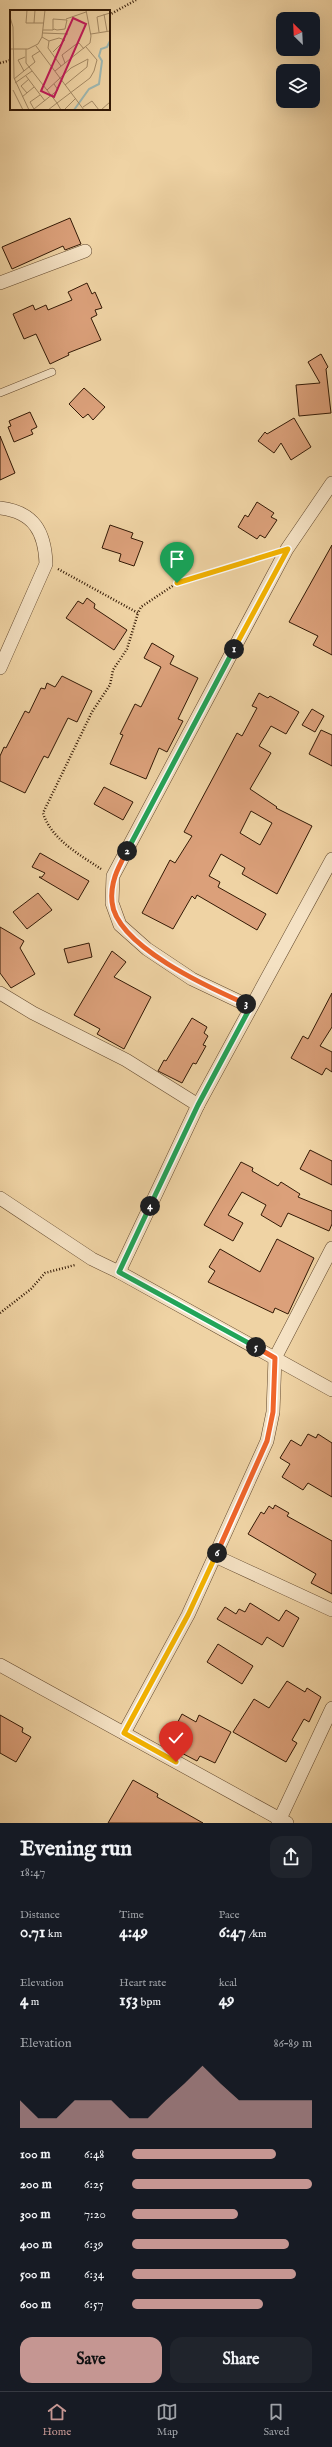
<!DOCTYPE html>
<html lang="en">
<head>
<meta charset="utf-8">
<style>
	body { margin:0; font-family:"IM FELL English",serif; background:#20242c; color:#f1f3f6; height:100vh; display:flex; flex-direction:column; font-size:15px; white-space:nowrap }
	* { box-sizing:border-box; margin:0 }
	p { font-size:13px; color:#9ea1a6 }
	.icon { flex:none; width:22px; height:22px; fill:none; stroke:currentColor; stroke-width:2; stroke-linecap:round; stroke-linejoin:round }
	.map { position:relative; height:1823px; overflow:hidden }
	.drawer { display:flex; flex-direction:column; background:#171b24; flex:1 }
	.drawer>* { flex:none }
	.needle { width:26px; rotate:336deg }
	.controls { position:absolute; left:276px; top:12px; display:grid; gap:8px }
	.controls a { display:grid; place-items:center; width:44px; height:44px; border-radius:8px; background:#171b24; box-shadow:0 4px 16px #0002; font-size:20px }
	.pin { position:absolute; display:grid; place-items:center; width:34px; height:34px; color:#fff; margin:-41px -17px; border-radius:50% 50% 50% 0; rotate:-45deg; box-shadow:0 0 4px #0007 }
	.pin .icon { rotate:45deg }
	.km { position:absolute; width:20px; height:20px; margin:-10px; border-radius:50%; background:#222; color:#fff; font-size:11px; line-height:20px; text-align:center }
	.round { display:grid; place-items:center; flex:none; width:42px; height:42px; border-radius:12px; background:#20242c }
	.head { display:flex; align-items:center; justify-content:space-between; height:68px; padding:0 20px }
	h1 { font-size:22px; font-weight:800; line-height:30px }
	.stats { display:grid; grid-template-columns:repeat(3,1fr); gap:6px; height:68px; padding:4px 20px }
	.stats div { display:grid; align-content:center }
	.stats b { font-size:17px; font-weight:800 }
	.stats small { font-size:11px; font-weight:400 }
	.stats p { font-size:11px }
	.chart { height:112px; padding:8px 20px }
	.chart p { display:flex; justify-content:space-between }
	.chart svg { width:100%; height:72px; margin-top:4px; fill:#c59692; opacity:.7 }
	.primary-button { display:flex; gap:8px; margin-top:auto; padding:8px 20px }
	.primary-button a { flex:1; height:46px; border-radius:12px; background:#c59692; color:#111; font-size:16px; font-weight:800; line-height:46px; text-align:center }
	.primary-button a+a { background:#20242c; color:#f1f3f6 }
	ul { padding:0 20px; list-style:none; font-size:13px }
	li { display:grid; grid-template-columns:64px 48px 1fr; align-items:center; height:30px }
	li i { height:10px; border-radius:5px; background:#c59692 }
	.tab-bar { display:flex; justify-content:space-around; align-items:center; height:56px; border-top:1px solid #363941; background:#171b24; font-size:11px; color:#9ea1a6 }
	.tab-bar a { display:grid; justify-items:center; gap:2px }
	.tab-bar .on { color:#c59692 }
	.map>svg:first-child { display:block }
	.building { fill:#dba07a; stroke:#331905; fill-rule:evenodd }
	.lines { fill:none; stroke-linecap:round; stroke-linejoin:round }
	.lane-casing { stroke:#62482d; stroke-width:8 }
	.street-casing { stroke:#62482d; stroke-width:14 }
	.path { stroke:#331905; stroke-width:2.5; stroke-dasharray:1 2; stroke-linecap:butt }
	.lane { stroke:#f5e2c4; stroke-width:7 }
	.street { stroke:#f5e2c4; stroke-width:13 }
	.split-1-casing { stroke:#fff; stroke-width:8 }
	.split-2-casing { stroke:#fff; stroke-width:8 }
	.split-3-casing { stroke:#fff; stroke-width:8 }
	.split-4-casing { stroke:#fff; stroke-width:8 }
	.split-5-casing { stroke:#fff; stroke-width:8 }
	.split-6-casing { stroke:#fff; stroke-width:8 }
	.split-7-casing { stroke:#fff; stroke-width:8 }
	.split-1 { stroke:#f5b400; stroke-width:5 }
	.split-2 { stroke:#22a559; stroke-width:5 }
	.split-3 { stroke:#f0652b; stroke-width:5 }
	.split-4 { stroke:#22a559; stroke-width:5 }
	.split-5 { stroke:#22a559; stroke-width:5 }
	.split-6 { stroke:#f0652b; stroke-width:5 }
	.split-7 { stroke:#f5b400; stroke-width:5 }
	.inset-river { fill:none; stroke:#9db6b0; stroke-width:2 }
	.inset-road { fill:none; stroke:#a48964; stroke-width:1 }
	.view { fill:#c2185b; fill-opacity:0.15; stroke:#c2185b; stroke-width:2 }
	.inset-edge { fill:none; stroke:#331905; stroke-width:2 }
</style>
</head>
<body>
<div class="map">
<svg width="332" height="1823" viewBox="0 0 332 1823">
	<rect width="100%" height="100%" fill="#efd3a4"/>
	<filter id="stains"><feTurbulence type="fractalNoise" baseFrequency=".005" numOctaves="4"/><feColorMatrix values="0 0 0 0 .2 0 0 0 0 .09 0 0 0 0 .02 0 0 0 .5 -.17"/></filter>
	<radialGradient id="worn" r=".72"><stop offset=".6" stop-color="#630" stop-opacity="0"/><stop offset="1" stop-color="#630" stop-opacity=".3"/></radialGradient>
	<g class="building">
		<path d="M 70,218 L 81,244 L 65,250 L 63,246 L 12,269 L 2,247 Z"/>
		<path d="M 87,283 L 92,294 L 95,292 L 102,308 L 95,310 L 97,315 L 91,318 L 101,340 L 68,353 L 69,355 L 50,364 L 36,334 L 24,339 L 13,314 L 33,305 L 35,310 L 46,305 L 48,310 L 72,300 L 68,292 Z"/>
		<path d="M 321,354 L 328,367 L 326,369 L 331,413 L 299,416 L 296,385 L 320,383 L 308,362 Z"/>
		<path d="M 84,388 L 105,407 L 93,420 L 88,414 L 83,418 L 69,404 Z"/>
		<path d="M 30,412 L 37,427 L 31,430 L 33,434 L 14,442 L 8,427 L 11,426 L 9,421 Z"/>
		<path d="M 294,418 L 311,447 L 291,460 L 281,443 L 274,453 L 258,441 L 265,432 L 267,434 Z"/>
		<path d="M 0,436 L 15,473 L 0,480 Z"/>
		<path d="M 257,502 L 274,513 L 271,517 L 277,520 L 265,538 L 260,535 L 257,539 L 238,527 L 245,515 L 248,517 Z"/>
		<path d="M 110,525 L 133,533 L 131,538 L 143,542 L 134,566 L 119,561 L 121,554 L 102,548 Z"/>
		<path d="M 332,545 L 332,655 L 313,645 L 318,636 L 289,622 Z"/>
		<path d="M 87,598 L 95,604 L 94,608 L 127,630 L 114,650 L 66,618 L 78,601 L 83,604 Z"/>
		<path d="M 152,643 L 174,656 L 170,664 L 198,678 L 178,719 L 183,721 L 167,752 L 159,748 L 146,779 L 110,764 L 123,735 L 120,734 L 135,704 L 141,707 L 161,667 L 144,658 Z"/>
		<path d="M 62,676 L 92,691 L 77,722 L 68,718 L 48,758 L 44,756 L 25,793 L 0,781 L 0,756 L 4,747 L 6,748 L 25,711 L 29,713 L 41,688 L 45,689 L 47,683 L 55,687 Z"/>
		<path d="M 259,693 L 268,698 L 270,696 L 299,712 L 286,734 L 271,726 L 259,746 L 271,753 L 250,789 L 277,807 L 276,808 L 312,826 L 277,894 L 242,874 L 245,868 L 221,854 L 209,876 L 220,882 L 218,887 L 266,914 L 257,930 L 197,895 L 195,899 L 192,896 L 173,929 L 142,913 L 170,860 L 175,863 L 192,836 L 184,832 L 237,733 L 242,736 L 257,708 L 252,706 ZM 251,811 L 272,823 L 260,845 L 240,833 Z"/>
		<path d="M 312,709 L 324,716 L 315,732 L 302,725 Z"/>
		<path d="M 321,730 L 332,735 L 332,766 L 309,754 Z"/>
		<path d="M 104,787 L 133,802 L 123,820 L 94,804 Z"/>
		<path d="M 40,853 L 89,881 L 78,900 L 39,877 L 42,877 L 45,873 L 32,867 Z"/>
		<path d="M 38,893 L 52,910 L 27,929 L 13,912 Z"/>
		<path d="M 0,927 L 24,941 L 20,948 L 35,974 L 11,988 L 0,973 Z"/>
		<path d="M 89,943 L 92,957 L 68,963 L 64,949 Z"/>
		<path d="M 112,951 L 126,962 L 114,977 L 151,997 L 124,1049 L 97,1034 L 100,1029 L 74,1015 Z"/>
		<path d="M 332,993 L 332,1027 L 320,1046 L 332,1052 L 332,1072 L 326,1068 L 322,1075 L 291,1058 L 303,1036 L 308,1039 Z"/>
		<path d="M 192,1018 L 207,1027 L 204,1033 L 208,1036 L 203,1045 L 206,1046 L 196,1064 L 193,1063 L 182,1083 L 158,1071 L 164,1060 L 166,1061 Z"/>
		<path d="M 310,1150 L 332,1161 L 332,1185 L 300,1169 Z"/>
		<path d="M 241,1162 L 253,1168 L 252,1171 L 278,1186 L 281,1182 L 300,1194 L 298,1197 L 332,1211 L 332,1224 L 329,1231 L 288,1213 L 281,1227 L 261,1215 L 266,1205 L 242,1192 L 228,1215 L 243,1223 L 233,1241 L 204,1225 Z"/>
		<path d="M 277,1239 L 314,1258 L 288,1314 L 275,1308 L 273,1313 L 208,1282 L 215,1271 L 209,1267 L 220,1249 L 260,1272 Z"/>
		<path d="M 308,1434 L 316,1438 L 318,1434 L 332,1443 L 332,1497 L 308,1483 L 303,1490 L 282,1477 L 290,1464 L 280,1458 L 291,1440 L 301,1446 Z"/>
		<path d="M 275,1505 L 289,1513 L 287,1516 L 332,1541 L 332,1594 L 311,1583 L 316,1574 L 248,1534 L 261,1512 L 264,1514 L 269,1506 L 273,1509 Z"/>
		<path d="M 250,1603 L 279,1621 L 286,1610 L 299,1618 L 283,1647 L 267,1637 L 262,1645 L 217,1619 L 225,1607 L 236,1614 L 239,1609 L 245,1612 Z"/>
		<path d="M 218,1644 L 253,1666 L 242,1684 L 207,1662 Z"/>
		<path d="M 287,1681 L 305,1692 L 307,1688 L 321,1697 L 309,1722 L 304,1719 L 292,1740 L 297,1743 L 286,1762 L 233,1732 L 254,1699 L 269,1708 Z"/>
		<path d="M 182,1714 L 196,1722 L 199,1715 L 231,1732 L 215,1763 L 200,1756 L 197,1761 L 172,1748 L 176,1740 L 170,1737 Z"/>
		<path d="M 0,1715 L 23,1728 L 22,1732 L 31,1737 L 16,1762 L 0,1753 Z"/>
		<path d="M 133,1780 L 158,1794 L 157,1797 L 203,1823 L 108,1823 Z"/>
	</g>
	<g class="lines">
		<g class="lane-casing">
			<path id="lane" d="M 0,393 L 52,372"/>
		</g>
		<g class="street-casing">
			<g id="street">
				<path d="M 0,283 L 85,251"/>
				<path d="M 0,508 C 34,512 45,532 46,564 L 0,668"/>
				<path d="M 0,993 L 33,1013 L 126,1060 L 198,1105"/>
				<path d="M 251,1007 L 192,979 L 147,949 L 120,925 L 112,903 L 113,876 L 287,549 L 332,483"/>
				<path d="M 0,1198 L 92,1259 L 119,1272 L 332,1390"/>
				<path d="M 119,1272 L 198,1105 L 332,859"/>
				<path d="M 215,1556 L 332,1610"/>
				<path d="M 0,1665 L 287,1823"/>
				<path d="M 124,1733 L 188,1615 L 267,1441 L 273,1412 L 275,1358 L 332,1248"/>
				<path d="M 278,1823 L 332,1708"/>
			</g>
		</g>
		<g class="path">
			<path d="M 109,15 L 136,0"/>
			<path d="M 0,63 L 11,60"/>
			<path d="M 58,569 L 138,613 L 141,607 L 177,583 L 268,554"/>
			<path d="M 101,869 C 80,855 51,839 43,813 L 92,712 L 110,685 L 113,670 L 127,649 L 138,613"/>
			<path d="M 0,1313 L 31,1289 L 45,1273 L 75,1265"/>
		</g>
		<use href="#lane" class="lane"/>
		<use href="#street" class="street"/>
	</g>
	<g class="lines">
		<g class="split-1-casing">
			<path id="split-1" d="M 177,583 L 288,549 L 234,649"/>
		</g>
		<g class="split-2-casing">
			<path id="split-2" d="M 127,851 L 234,649"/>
		</g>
		<g class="split-3-casing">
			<path id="split-3" d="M 127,851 C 118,868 110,882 112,902 C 116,946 210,988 246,1004"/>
		</g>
		<g class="split-4-casing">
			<path id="split-4" d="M 150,1206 L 198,1105 L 251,1006 L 246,1004"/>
		</g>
		<g class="split-5-casing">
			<path id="split-5" d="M 150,1206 L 119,1272 L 256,1347"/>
		</g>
		<g class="split-6-casing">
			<path id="split-6" d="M 217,1553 L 267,1441 L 273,1412 L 275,1358 L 256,1347"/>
		</g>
		<g class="split-7-casing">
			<path id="split-7" d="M 176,1762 L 124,1733 L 188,1615 L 217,1553"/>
		</g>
		<use href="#split-1" class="split-1"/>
		<use href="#split-2" class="split-2"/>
		<use href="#split-3" class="split-3"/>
		<use href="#split-4" class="split-4"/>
		<use href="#split-5" class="split-5"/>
		<use href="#split-6" class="split-6"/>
		<use href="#split-7" class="split-7"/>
	</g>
	<g transform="translate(10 10)">
		<rect width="100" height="100" fill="#efd3a4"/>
		<path class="inset-river" d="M 64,100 L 79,79 L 89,74 L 92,51 L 89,46 L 91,39 L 97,37 L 100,31"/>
		<path class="inset-road" d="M 17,0 L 16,13 L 34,13M 94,4 L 97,21M 0,7 L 3,17 L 4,68 L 19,100M 56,9 L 76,2M 24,13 L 25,0M 33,20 L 43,20 L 44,19 L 47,20 L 55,19 L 57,10 L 43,9 L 43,20M 89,22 L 87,7 L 100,3M 33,23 L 58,24M 81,24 L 100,21M 32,27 L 39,31 L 38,38 L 51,56M 39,31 L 49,28 L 55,30 L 43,42M 26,36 L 74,100M 0,39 L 18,39 L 28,34 L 32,27 L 35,0M 16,39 L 16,53 L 47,93 L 38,100M 55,53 L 52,45 L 65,35 L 69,33 L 74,39M 14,61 L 8,50 L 15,47M 45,61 L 80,33 L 81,26 L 76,0M 16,66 L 35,91M 4,69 L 25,52 L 22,46 L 30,41M 5,73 L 22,61M 3,80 L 13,100M 37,80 L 61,58 L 78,49 L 77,57 L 55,75M 17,83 L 11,76 L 19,69M 30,85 L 20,92 L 24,99 L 48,80 L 44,74M 12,87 L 24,77M 73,97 L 82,91 L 89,100M 51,100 L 47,93 L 80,68 L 84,61 L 87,50 L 76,37M 54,100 L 66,88M 91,100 L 100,92"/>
		<path class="view" d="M 63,8 L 76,14 L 44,87 L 31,81 Z"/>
		<rect width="100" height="100" class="inset-edge"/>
	</g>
	<rect width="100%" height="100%" filter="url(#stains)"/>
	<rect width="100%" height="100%" fill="url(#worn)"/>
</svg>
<div class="controls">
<a><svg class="needle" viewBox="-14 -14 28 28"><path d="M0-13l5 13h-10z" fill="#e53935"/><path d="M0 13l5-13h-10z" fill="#9ea1a6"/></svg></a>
<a><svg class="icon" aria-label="layers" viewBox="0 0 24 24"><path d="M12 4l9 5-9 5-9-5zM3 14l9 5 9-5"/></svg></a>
</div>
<div class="pin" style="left:177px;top:583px;background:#1e9e55"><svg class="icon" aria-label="arrive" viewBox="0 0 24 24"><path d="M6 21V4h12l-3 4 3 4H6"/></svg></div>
<div class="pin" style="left:176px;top:1762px;background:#d93025"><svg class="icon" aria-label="check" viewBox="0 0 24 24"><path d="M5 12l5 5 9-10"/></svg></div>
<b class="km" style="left:234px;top:649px">1</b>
<b class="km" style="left:127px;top:851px">2</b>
<b class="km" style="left:246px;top:1004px">3</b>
<b class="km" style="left:150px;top:1206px">4</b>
<b class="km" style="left:256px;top:1347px">5</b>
<b class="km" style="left:217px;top:1553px">6</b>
</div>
<section class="drawer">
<div class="head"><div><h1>Evening run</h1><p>18:47</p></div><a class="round"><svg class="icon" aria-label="share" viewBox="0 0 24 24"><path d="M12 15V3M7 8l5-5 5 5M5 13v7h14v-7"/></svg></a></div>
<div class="stats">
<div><p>Distance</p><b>0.71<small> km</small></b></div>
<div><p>Time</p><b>4:49</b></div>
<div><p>Pace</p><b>6:47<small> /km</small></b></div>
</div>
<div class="stats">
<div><p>Elevation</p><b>4<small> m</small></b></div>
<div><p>Heart rate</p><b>153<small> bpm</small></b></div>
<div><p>kcal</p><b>49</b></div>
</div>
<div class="chart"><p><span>Elevation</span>86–89 m</p>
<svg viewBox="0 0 160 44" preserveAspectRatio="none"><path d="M0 44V27L10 38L20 38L30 27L40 27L50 27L60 38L70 38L80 27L90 17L100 6L110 17L120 27L130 27L140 27L150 27L160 27V44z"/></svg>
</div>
<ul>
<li><b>100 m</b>6:48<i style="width:80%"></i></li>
<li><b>200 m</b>6:25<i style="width:100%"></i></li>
<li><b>300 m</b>7:20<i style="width:59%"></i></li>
<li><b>400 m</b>6:39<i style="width:87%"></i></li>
<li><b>500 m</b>6:34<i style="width:91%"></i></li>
<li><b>600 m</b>6:57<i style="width:73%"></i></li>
</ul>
<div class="primary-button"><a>Save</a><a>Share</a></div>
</section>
<nav class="tab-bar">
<a class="on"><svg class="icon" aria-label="home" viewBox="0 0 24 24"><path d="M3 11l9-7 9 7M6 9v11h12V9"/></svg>Home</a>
<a><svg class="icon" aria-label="map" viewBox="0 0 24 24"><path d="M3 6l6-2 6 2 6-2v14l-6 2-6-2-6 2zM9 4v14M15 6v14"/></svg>Map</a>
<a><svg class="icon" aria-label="saved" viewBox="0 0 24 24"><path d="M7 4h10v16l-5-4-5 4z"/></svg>Saved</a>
</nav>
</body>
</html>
